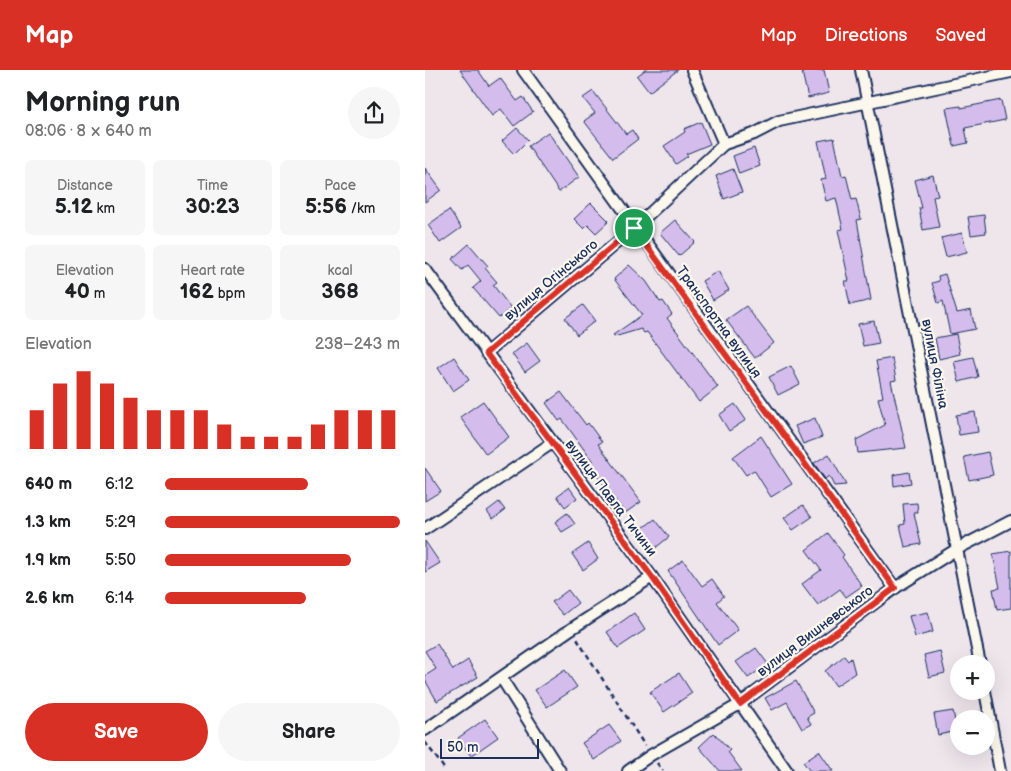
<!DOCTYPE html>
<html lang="en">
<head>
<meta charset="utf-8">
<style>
	body { margin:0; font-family:"Balsamiq Sans",sans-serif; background:#f6f6f6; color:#202124; height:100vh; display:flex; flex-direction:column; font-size:19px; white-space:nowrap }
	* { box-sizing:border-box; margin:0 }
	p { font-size:16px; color:#757577 }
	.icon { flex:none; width:28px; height:28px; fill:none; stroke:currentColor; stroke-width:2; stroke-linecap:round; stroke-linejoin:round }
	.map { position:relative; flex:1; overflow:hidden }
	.side { display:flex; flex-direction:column; background:#fff; width:425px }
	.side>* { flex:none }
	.fabs { position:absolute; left:525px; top:585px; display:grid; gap:10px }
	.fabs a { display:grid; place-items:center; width:45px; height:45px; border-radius:50%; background:#fff; box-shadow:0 5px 20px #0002; font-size:25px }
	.scale { position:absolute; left:15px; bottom:12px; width:99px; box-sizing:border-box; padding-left:5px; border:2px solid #1b2f5e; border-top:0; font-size:14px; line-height:18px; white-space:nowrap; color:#1b2f5e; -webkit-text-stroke:4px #fbf7ec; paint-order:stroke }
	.pin { position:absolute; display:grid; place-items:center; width:42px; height:42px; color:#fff; margin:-21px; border:2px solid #fff; border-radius:50%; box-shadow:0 1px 5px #0007 }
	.round { display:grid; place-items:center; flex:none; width:52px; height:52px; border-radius:26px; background:#f6f6f6 }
	.overview { display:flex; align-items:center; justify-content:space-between; height:85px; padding:0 25px }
	h1 { font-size:28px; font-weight:700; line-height:38px }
	.figures { display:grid; grid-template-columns:repeat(3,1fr); gap:8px; height:85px; padding:5px 25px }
	.figures div { display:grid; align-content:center; border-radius:8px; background:#f6f6f6; text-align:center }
	.figures b { font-size:21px; font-weight:700 }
	.figures small { font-size:14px; font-weight:400 }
	.figures p { font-size:14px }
	.chart { height:140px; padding:10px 25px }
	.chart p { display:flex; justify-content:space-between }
	.chart svg { width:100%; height:90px; margin-top:5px; stroke:#d93025; stroke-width:6 }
	.action { display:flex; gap:10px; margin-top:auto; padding:10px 25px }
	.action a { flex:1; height:58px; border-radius:30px; background:#d93025; color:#fff; font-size:20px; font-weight:700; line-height:58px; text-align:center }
	.action a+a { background:#f6f6f6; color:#202124 }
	ul { padding:0 25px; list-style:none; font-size:16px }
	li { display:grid; grid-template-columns:80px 60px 1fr; align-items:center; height:38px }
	li i { height:12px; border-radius:6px; background:#d93025 }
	header { display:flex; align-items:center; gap:30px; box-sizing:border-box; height:70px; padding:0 25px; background:#d93025; color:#fff }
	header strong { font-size:24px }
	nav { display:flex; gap:28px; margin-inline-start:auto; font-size:18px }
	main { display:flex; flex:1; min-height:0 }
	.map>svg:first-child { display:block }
	.building { fill:#d4bded; stroke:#1b2f5e }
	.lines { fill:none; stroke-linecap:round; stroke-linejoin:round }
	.street-casing { stroke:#1b2f5e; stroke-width:14 }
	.path { stroke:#1b2f5e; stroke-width:2.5; stroke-dasharray:5 4; stroke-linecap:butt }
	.street { stroke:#fbf7ec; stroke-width:10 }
	.route-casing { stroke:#fff; stroke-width:10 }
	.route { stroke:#d93025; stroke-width:6 }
	.labels { text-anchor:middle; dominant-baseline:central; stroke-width:4.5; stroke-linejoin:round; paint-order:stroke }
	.street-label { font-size:14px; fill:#1b2f5e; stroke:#fbf7ec }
</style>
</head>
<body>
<header>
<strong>Map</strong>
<nav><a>Map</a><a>Directions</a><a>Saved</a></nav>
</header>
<main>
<section class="side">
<div class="overview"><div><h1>Morning run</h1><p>08:06 · 8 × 640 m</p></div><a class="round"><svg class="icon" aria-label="share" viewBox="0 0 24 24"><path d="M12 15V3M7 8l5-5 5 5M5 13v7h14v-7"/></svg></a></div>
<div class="figures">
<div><p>Distance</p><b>5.12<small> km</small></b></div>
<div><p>Time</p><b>30:23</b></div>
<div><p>Pace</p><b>5:56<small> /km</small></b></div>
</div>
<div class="figures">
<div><p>Elevation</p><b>40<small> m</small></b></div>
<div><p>Heart rate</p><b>162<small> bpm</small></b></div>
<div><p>kcal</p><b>368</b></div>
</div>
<div class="chart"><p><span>Elevation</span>238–243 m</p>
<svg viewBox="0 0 160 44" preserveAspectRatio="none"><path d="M5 44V25M15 44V12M25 44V6M35 44V12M45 44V19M55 44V25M65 44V25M75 44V25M85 44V32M95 44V38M105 44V38M115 44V38M125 44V32M135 44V25M145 44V25M155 44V25"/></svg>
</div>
<ul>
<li><b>640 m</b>6:12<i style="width:61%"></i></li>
<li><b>1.3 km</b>5:29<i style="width:100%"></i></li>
<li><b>1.9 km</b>5:50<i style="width:79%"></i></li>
<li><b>2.6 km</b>6:14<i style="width:60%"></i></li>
</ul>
<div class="action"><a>Save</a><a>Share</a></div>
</section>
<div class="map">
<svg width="586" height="701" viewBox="0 0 586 701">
	<rect width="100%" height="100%" fill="#efe6ec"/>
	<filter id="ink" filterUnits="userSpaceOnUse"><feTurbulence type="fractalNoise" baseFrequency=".02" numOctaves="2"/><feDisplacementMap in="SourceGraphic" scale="10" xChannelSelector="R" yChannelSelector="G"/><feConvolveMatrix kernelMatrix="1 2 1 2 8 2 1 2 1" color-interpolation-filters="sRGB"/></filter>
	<g filter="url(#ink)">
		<g class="building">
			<path d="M 35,0 L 53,0 L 64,16 L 75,8 L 92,31 L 98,27 L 108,42 L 89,56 L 76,39 L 67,46 Z"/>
			<path d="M 220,0 L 253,0 L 224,22 L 212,6 Z"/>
			<path d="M 388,0 L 399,0 L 404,23 L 383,28 L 377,2 Z"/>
			<path d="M 168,21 L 201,64 L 207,60 L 213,69 L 188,88 L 159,51 L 170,43 L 158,28 Z"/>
			<path d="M 576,30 L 580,50 L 540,58 L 543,73 L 529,76 L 521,38 L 536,36 L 536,38 Z"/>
			<path d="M 276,52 L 285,74 L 261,84 L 263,86 L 251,94 L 239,76 L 260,62 L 259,59 Z"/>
			<path d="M 92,58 L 103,70 L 89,84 L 77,71 Z"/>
			<path d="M 123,62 L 154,107 L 134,122 L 103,76 Z"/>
			<path d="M 409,68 L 417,106 L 421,105 L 427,130 L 431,129 L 436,149 L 432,150 L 446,230 L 425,235 L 420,211 L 424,211 L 413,160 L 418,159 L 411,128 L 401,131 L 396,110 L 401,109 L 393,71 Z"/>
			<path d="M 329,78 L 335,96 L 314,104 L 308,86 Z"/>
			<path d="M 0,98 L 16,120 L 0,132 Z"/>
			<path d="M 308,99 L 317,122 L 299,129 L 291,106 Z"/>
			<path d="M 508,105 L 513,126 L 508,127 L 514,157 L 498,160 L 494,138 L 497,138 L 490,110 Z"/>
			<path d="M 166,133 L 184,151 L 171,163 L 163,155 L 159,159 L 149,149 Z"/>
			<path d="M 24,140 L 36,158 L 15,173 L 3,155 Z"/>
			<path d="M 559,145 L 561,163 L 546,165 L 543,147 Z"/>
			<path d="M 250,150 L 270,172 L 254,186 L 235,163 Z"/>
			<path d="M 537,163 L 542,182 L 521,187 L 516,168 Z"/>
			<path d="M 44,174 L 63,196 L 60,198 L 72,212 L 68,215 L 86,238 L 74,248 L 48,218 L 56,211 L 43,195 L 37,200 L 27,189 Z"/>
			<path d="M 204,195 L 221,211 L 235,232 L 238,231 L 247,244 L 242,248 L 293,317 L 274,332 L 222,262 L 219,263 L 216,259 L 189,267 L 188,265 L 217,245 L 189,209 Z"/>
			<path d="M 293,201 L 304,220 L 288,230 L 277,211 Z"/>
			<path d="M 520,204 L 532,243 L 546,240 L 550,259 L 525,264 L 518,231 L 513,233 L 507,213 L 514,211 L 513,206 Z"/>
			<path d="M 158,235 L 170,251 L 152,265 L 140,248 Z"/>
			<path d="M 321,236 L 349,273 L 330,288 L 301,250 Z"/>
			<path d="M 449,251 L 454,273 L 438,276 L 433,254 Z"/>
			<path d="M 531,264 L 535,284 L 514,289 L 510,268 Z"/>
			<path d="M 102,273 L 115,291 L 100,302 L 87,284 Z"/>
			<path d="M 29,287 L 44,310 L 28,321 L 13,298 Z"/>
			<path d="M 548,287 L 553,307 L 534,312 L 529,291 Z"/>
			<path d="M 467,288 L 471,310 L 466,311 L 481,378 L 433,383 L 431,370 L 460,355 L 453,328 L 458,327 L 451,291 Z"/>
			<path d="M 366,296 L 375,314 L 353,325 L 344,307 Z"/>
			<path d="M 136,322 L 161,355 L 163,353 L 177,372 L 173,374 L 216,432 L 200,443 L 167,399 L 171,396 L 137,349 L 134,351 L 121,333 Z"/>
			<path d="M 58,331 L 84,367 L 61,384 L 35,347 Z"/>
			<path d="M 310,334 L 321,350 L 304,361 L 294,345 Z"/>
			<path d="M 550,342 L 553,362 L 534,365 L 531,345 Z"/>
			<path d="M 390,348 L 397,367 L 378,374 L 370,356 Z"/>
			<path d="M 336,366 L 367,414 L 346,427 L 329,400 L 321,405 L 308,387 Z"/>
			<path d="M 563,382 L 568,405 L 544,410 L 539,387 Z"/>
			<path d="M 404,384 L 421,415 L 409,416 L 404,406 L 400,409 L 389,393 Z"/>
			<path d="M 0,398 L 16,421 L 0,431 Z"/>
			<path d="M 484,402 L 486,413 L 469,416 L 468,405 Z"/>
			<path d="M 144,417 L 152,428 L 140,437 L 132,426 Z"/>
			<path d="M 74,432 L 80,440 L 68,449 L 62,441 Z"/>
			<path d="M 492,433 L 493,443 L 489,443 L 496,474 L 480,477 L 475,455 L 480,454 L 478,434 Z"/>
			<path d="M 378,435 L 387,447 L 368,460 L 359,448 Z"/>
			<path d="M 142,443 L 150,454 L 137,462 L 130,452 Z"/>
			<path d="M 230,449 L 244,467 L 229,479 L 215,460 Z"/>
			<path d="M 403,463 L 419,485 L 417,487 L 437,516 L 421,527 L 415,519 L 393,535 L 377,514 L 396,500 L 381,480 Z"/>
			<path d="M 0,471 L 15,493 L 0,502 Z"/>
			<path d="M 163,473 L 173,489 L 158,500 L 147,484 Z"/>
			<path d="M 586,481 L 586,538 L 572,540 L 568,519 L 575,518 L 568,484 Z"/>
			<path d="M 258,490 L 277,516 L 287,509 L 299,526 L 292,532 L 313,560 L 293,575 L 243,501 Z"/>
			<path d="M 143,520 L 153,533 L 138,545 L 127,532 Z"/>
			<path d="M 503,542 L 508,562 L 490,567 L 484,546 Z"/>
			<path d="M 209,543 L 220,560 L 193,578 L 182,562 Z"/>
			<path d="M 12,574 L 28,600 L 43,590 L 53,607 L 12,631 L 0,610 L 0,606 L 11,599 L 0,581 Z"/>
			<path d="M 331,578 L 343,594 L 323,608 L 311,592 Z"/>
			<path d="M 515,581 L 520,603 L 504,607 L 499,585 Z"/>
			<path d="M 419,586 L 423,591 L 426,588 L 430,603 L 411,616 L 400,601 Z"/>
			<path d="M 140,600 L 152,617 L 122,637 L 110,620 Z"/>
			<path d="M 254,603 L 267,623 L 239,642 L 225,622 Z"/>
			<path d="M 371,611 L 389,643 L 382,647 L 386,654 L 377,659 L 362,632 L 347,640 L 340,628 Z"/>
			<path d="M 528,641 L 532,661 L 513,665 L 509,644 Z"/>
			<path d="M 60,649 L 73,667 L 46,686 L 33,668 Z"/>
			<path d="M 184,655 L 196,671 L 169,690 L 157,673 Z"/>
			<path d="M 289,663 L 305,680 L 303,682 L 317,701 L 295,701 L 274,677 Z"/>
			<path d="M 394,681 L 408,701 L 385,701 L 378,692 Z"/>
		</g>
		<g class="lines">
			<g class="street-casing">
				<g id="street">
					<path d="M 98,0 L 470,518"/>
					<path d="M 267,0 L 299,74"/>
					<path d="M 436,0 L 555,594"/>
					<path d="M 0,199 L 227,507 L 362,701"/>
					<path d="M 61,283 L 209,158 L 299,74 L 329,64 L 354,51 L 586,2"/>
					<path d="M 0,459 L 127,373"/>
					<path d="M 77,609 L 135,701"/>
					<path d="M 560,621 L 575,701"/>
					<path d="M 0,660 L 146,559 L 227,507"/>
					<path d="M 203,701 L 226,685 L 315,634 L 470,518 L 532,479 L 586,451"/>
				</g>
			</g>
			<g class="path">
				<path d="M 152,569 L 220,676"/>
				<path d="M 0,672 L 21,701"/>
				<path d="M 232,693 L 238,701"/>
			</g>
			<use href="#street" class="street"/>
		</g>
	</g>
	<g class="lines" filter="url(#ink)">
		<g class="route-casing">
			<path id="route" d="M 209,158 L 470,518 L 315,634 L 227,507 L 61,283 Z"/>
		</g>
		<use href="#route" class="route"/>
	</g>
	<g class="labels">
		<g class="street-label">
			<text transform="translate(126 210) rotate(-40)">вулиця Огінського</text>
			<text transform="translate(294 252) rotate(54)">Транспортна вулиця</text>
			<text transform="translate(510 294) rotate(79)">вулиця Філіна</text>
			<text transform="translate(186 428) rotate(53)">вулиця Павла Тичини</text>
			<text transform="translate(390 561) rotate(-37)">вулиця Вишневського</text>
		</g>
	</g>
</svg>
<div class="fabs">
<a>+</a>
<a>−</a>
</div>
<div class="scale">50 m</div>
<div class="pin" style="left:209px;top:158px;background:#1e9e55"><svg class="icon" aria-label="arrive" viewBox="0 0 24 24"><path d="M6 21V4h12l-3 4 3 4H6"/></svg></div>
</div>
</main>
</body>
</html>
